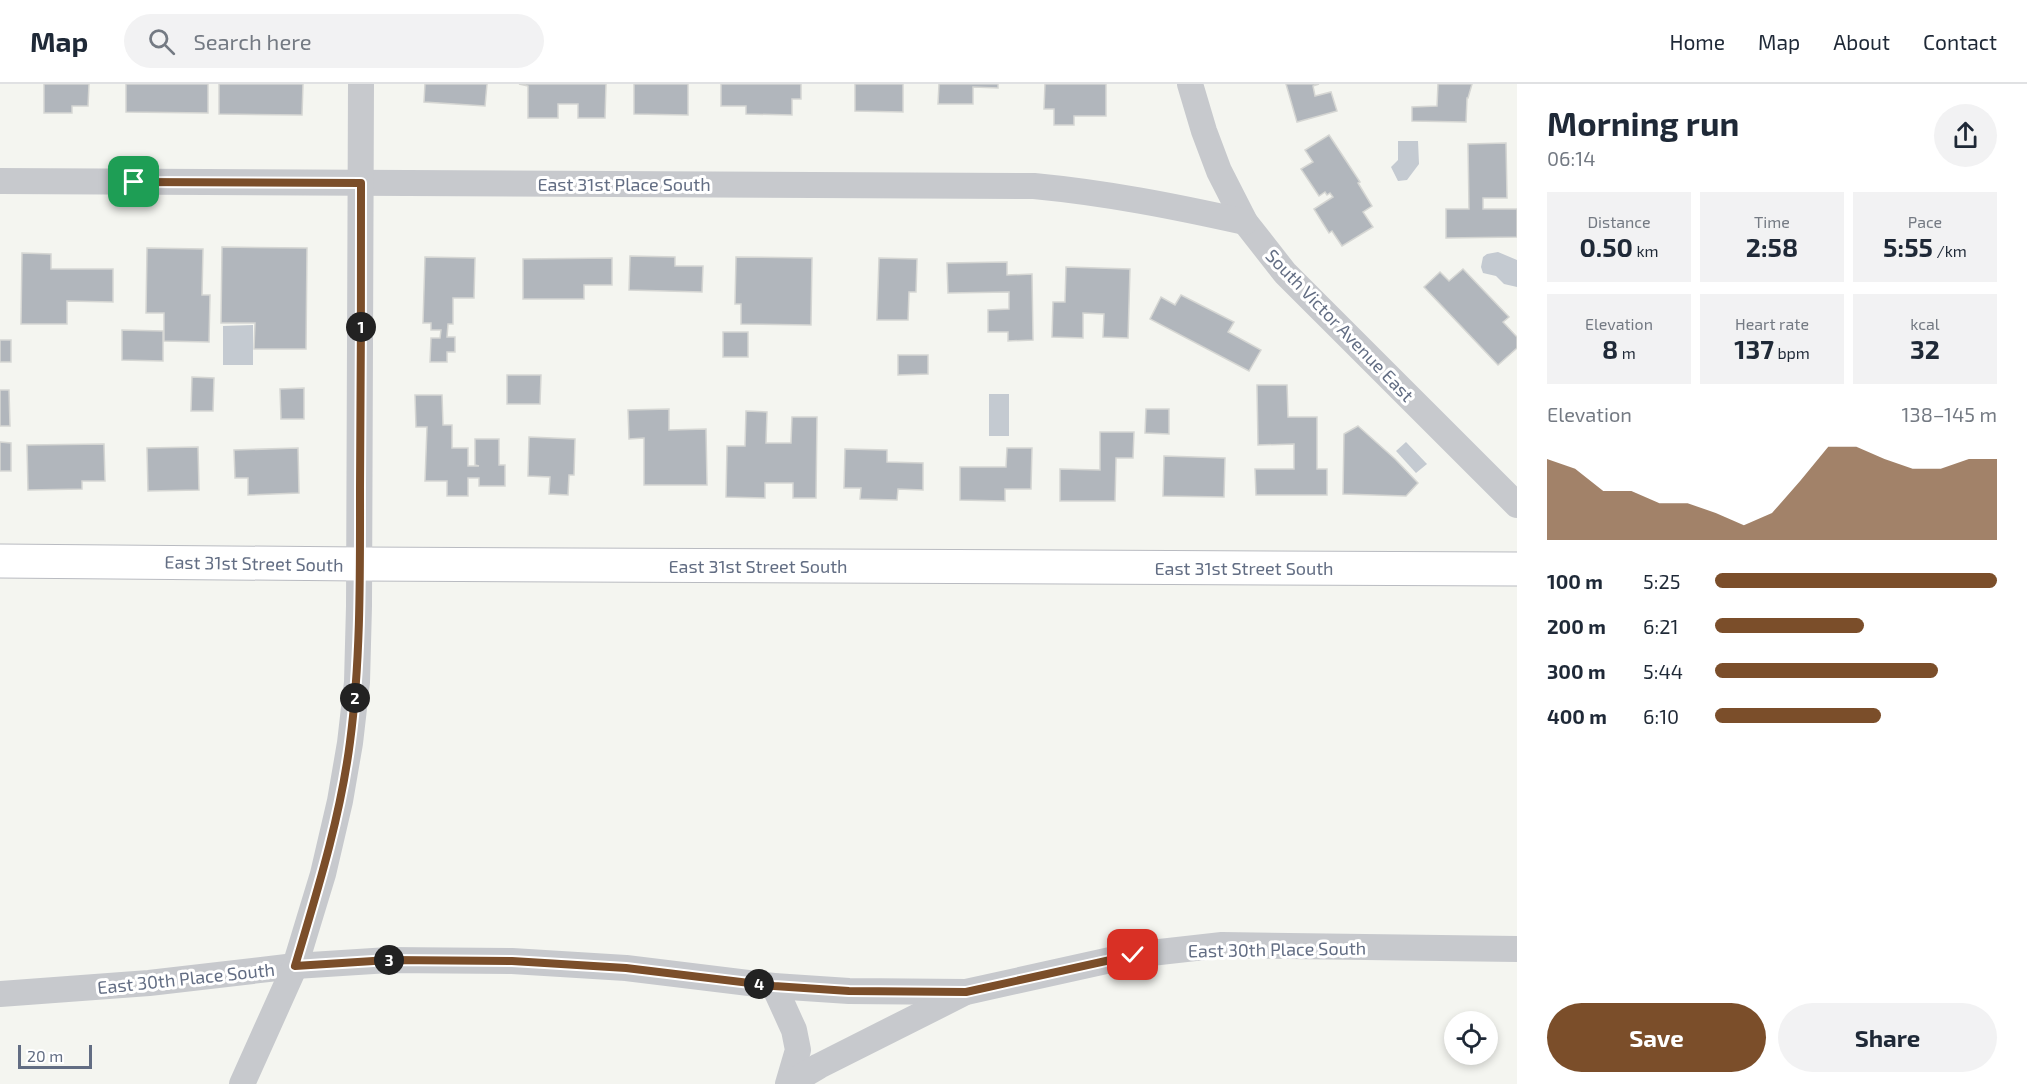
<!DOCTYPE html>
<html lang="en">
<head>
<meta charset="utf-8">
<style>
	body { margin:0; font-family:"Exo 2",sans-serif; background:#f2f2f3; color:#1f2937; height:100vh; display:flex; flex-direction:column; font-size:22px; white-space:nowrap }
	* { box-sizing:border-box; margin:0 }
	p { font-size:20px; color:#747a83 }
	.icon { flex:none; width:33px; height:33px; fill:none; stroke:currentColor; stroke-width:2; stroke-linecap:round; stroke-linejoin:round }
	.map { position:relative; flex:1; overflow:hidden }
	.drawer { display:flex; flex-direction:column; background:#fff; width:510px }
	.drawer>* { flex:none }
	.fabs { position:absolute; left:1444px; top:927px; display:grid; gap:12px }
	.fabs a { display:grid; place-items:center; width:54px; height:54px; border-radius:50%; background:#fff; box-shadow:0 3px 9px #0003; font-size:30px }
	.scale { position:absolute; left:18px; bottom:15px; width:74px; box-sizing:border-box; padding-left:6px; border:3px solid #626d83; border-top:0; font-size:16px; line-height:21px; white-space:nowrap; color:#626d83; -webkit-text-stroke:4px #fff; paint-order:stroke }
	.pin { position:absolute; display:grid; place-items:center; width:51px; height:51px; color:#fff; margin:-26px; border-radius:12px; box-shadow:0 3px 9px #0006 }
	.km { position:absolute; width:30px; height:30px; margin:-15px; border-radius:50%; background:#222; color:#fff; font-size:16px; line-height:30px; text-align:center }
	.round { display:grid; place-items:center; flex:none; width:63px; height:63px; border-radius:32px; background:#f2f2f3 }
	.overview { display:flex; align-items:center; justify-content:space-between; height:102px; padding:0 30px }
	h1 { font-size:33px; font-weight:700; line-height:45px }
	.metrics { display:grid; grid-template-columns:repeat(3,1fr); gap:9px; height:102px; padding:6px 30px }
	.metrics div { display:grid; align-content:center; border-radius:0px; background:#f2f2f3; text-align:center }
	.metrics b { font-size:26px; font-weight:700 }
	.metrics small { font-size:16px; font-weight:400 }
	.metrics p { font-size:16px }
	.chart { height:168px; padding:12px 30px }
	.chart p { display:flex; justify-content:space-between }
	.chart svg { width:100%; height:108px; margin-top:6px; fill:#7b4e2a; opacity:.7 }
	.action { display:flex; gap:12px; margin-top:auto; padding:12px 30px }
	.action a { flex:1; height:69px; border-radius:36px; background:#7b4e2a; color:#fff; font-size:24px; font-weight:700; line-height:69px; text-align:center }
	.action a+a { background:#f2f2f3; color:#1f2937 }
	ul { padding:0 30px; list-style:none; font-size:20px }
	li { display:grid; grid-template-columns:96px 72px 1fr; align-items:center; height:45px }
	li i { height:15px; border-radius:8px; background:#7b4e2a }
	header { display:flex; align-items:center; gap:36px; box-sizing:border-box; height:84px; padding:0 30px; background:#fff; border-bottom:2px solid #e0e1e3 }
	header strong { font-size:28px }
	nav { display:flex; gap:33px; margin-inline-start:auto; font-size:21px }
	.search { width:420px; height:54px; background:#f2f2f3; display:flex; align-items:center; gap:15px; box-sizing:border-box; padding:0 21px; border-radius:33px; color:#747a83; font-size:22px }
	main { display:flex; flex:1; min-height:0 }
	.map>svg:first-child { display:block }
	.water { fill:#c4cad1 }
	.building { fill:#b1b6bc; stroke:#d5d6d3; stroke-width:1.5 }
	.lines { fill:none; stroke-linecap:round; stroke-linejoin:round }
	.secondary-casing { stroke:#b9bbc1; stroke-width:35 }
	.street { stroke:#c7c9cd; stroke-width:26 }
	.secondary { stroke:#fff; stroke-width:33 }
	.route-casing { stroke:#fff; stroke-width:12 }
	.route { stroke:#7b4e2a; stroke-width:8 }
	.labels { text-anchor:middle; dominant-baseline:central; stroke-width:6; stroke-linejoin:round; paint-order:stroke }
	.street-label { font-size:18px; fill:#626d83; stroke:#fff }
</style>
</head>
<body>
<header>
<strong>Map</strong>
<div class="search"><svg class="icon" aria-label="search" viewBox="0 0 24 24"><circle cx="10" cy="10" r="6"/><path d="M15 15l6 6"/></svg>Search here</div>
<nav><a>Home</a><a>Map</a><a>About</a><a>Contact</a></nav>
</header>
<main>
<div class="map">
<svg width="1517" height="1000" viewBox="0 0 1517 1000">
	<rect width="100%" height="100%" fill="#f4f5f0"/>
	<g class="water">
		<path d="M 1398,57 L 1418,57 L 1419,80 L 1407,96 L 1398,97 L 1391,83 L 1398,76 Z"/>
		<path d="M 1498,168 L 1517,176 L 1517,203 L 1504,200 L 1496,192 L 1483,189 L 1481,183 L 1483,173 L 1487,170 Z"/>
		<path d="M 253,241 L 253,281 L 223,281 L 223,242 Z"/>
		<path d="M 1009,310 L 1009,352 L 989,352 L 989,310 Z"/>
		<path d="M 1406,358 L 1427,380 L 1416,389 L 1396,367 Z"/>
	</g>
	<g class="building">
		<path d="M 44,0 L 89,0 L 88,22 L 72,22 L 72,29 L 44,29 Z"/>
		<path d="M 126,0 L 208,0 L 208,29 L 126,28 Z"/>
		<path d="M 219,0 L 303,0 L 302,31 L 219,30 Z"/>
		<path d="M 425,0 L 487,0 L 485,22 L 424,18 Z"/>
		<path d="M 519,0 L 606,0 L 605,34 L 578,34 L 578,20 L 558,20 L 558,34 L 528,34 L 528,2 Z"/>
		<path d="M 634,0 L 688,0 L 688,31 L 634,30 Z"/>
		<path d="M 721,0 L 801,0 L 801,15 L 792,15 L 792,31 L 746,30 L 746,22 L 721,22 Z"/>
		<path d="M 855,0 L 903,0 L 903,28 L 855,27 Z"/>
		<path d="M 939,0 L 998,0 L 998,4 L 973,3 L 973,20 L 938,20 Z"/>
		<path d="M 1045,0 L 1106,0 L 1106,32 L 1074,32 L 1074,41 L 1054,41 L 1054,25 L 1044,25 Z"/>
		<path d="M 1286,0 L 1319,0 L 1313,2 L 1315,12 L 1331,8 L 1337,27 L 1297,38 Z"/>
		<path d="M 1438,0 L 1472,0 L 1468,14 L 1467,14 L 1466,38 L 1412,37 L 1412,23 L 1437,22 Z"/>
		<path d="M 1329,51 L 1360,98 L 1358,99 L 1372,122 L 1363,128 L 1373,143 L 1342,162 L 1332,147 L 1329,149 L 1314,125 L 1333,113 L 1330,109 L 1327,111 L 1325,108 L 1319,112 L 1301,85 L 1313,78 L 1305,66 Z"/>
		<path d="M 1506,59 L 1507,114 L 1483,114 L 1483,125 L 1517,125 L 1517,153 L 1446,154 L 1446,125 L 1469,125 L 1468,60 Z"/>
		<path d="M 222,163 L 307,164 L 306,265 L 254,265 L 255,239 L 221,239 Z"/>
		<path d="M 147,164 L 203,165 L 202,211 L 210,211 L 209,258 L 164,257 L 164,229 L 146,229 Z"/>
		<path d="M 22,169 L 51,170 L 51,185 L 113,185 L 113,218 L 67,217 L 67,240 L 21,240 Z"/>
		<path d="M 630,172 L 675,173 L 675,182 L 703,182 L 702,208 L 629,206 Z"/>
		<path d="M 425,173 L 475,174 L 474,214 L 453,214 L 453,240 L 448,240 L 447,253 L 455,253 L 455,268 L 447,268 L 447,278 L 430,278 L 431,254 L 440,254 L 441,246 L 431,246 L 431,239 L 423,239 Z"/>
		<path d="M 736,173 L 812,174 L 811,241 L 741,240 L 741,220 L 735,220 Z"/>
		<path d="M 612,174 L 612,201 L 584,201 L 584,215 L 523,215 L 523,175 Z"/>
		<path d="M 879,174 L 917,175 L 916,208 L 909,208 L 908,236 L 877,236 Z"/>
		<path d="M 1007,178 L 1007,191 L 1032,190 L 1033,256 L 1008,257 L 1008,248 L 988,248 L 988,226 L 1009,225 L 1009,208 L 948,209 L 947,179 Z"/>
		<path d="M 1066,183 L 1130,185 L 1128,254 L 1103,253 L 1104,230 L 1083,229 L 1083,254 L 1052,253 L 1053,218 L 1065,218 Z"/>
		<path d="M 1463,185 L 1509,233 L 1503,238 L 1517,253 L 1517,264 L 1498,281 L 1424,203 L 1440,188 L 1449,197 Z"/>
		<path d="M 1181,211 L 1234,238 L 1228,248 L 1261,266 L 1249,287 L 1150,235 L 1161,213 L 1175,221 Z"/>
		<path d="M 122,246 L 163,247 L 163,277 L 122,276 Z"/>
		<rect x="723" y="248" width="25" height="25"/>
		<rect x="0" y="256" width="11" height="22"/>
		<path d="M 898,271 L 928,271 L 928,290 L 898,291 Z"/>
		<path d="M 507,291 L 541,291 L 540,320 L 507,320 Z"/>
		<path d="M 192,293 L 214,294 L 213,327 L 191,327 Z"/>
		<path d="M 1257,301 L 1287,301 L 1288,333 L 1317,333 L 1317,385 L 1327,385 L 1327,411 L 1256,411 L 1255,385 L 1294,385 L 1294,360 L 1258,361 Z"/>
		<path d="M 304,304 L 304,335 L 281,335 L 280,305 Z"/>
		<path d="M 0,306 L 9,306 L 10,342 L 0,342 Z"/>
		<path d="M 415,311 L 442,311 L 443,341 L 452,341 L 452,364 L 468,364 L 468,382 L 479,382 L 475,381 L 475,355 L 499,355 L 499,381 L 505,381 L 505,402 L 479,402 L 479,394 L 468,394 L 468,412 L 447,412 L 447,397 L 425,397 L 427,343 L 416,343 Z"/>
		<path d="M 669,325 L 669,346 L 706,345 L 707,401 L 644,401 L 644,354 L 629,355 L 628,326 Z"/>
		<path d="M 1146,325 L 1169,325 L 1169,350 L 1145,349 Z"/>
		<path d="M 746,327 L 767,328 L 766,359 L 791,359 L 792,333 L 817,333 L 816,414 L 793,414 L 793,399 L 765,399 L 765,414 L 726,413 L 727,362 L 745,362 Z"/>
		<path d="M 1358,342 L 1395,375 L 1418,399 L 1406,412 L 1343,410 L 1344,350 Z"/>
		<path d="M 1100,348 L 1134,348 L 1133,374 L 1116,374 L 1115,417 L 1060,417 L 1060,385 L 1100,386 Z"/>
		<path d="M 529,353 L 575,355 L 574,391 L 569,391 L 568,411 L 549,410 L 550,393 L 528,392 Z"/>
		<path d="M 0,358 L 11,359 L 11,387 L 0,387 Z"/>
		<path d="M 104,360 L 105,397 L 82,397 L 82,405 L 28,406 L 27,361 Z"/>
		<path d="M 198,363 L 199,406 L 148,407 L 147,364 Z"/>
		<path d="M 298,364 L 299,409 L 248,411 L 248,394 L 235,394 L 234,366 Z"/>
		<path d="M 1007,364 L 1032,364 L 1031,405 L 1005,405 L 1005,417 L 960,416 L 960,383 L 1006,383 Z"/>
		<path d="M 845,365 L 887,366 L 887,378 L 923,379 L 923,406 L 898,405 L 897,416 L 860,415 L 861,404 L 844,404 Z"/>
		<path d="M 1164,372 L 1225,374 L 1224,413 L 1163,412 Z"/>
	</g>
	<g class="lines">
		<g class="secondary-casing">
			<path id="secondary" d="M 0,477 L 360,480 L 1517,485"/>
		</g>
		<g class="street">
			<path d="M 1190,0 L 1204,47 L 1219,87 L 1245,138 L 1285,189 L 1517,421"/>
			<path d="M 0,97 L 1034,102 C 1107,109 1173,122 1245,138"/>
			<path d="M 774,902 L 794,946 L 798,966 L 788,1000"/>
			<path d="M 0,910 L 149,899 L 295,882 L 389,876 L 512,877 L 626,884 L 774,902 L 849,907 L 966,908 L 1133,871 L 1222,861 L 1517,865"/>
			<path d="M 242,1000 L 295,882 L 323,790 L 340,717 L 350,659 L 357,598 L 359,522 L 361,0"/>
			<path d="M 789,1000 L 819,982 L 962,910"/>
		</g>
		<use href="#secondary" class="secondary"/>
	</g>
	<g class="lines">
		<g class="route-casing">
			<path id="route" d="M 134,98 L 361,99 C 361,201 361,302 360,404 C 360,488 361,574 350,658 C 340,735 317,808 295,882 L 389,876 L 512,877 L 626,884 L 774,902 L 849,907 L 966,908 L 1133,871"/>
		</g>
		<use href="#route" class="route"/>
	</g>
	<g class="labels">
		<g class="street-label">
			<text x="624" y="100">East 31st Place South</text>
			<text transform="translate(1340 241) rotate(46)">South Victor Avenue East</text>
			<text transform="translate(254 479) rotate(1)">East 31st Street South</text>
			<text x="758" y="482">East 31st Street South</text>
			<text x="1244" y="484">East 31st Street South</text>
			<text transform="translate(1277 865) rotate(-1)">East 30th Place South</text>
			<text transform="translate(186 894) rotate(-6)">East 30th Place South</text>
		</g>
	</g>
</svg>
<div class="fabs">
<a><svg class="icon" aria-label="locate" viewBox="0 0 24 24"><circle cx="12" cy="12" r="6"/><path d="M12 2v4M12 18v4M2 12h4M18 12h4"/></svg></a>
</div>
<div class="scale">20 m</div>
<div class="pin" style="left:134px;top:98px;background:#1e9e55"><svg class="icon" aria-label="arrive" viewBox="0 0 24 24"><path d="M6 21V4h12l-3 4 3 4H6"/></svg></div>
<div class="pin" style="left:1133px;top:871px;background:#d93025"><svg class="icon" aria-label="check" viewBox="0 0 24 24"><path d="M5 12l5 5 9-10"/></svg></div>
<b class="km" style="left:361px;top:243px">1</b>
<b class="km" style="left:355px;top:614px">2</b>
<b class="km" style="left:389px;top:876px">3</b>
<b class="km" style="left:759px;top:900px">4</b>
</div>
<section class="drawer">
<div class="overview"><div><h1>Morning run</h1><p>06:14</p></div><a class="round"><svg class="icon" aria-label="share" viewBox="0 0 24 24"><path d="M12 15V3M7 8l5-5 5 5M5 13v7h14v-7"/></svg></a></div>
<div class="metrics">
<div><p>Distance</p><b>0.50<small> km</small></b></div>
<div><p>Time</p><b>2:58</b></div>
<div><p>Pace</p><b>5:55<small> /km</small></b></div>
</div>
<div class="metrics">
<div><p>Elevation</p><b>8<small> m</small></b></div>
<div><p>Heart rate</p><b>137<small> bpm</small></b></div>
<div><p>kcal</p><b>32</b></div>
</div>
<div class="chart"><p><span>Elevation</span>138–145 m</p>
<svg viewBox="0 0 160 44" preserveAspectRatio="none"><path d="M0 44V11L10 15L20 24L30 24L40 29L50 29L60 33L70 38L80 33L90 20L100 6L110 6L120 11L130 15L140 15L150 11L160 11V44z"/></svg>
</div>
<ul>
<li><b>100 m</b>5:25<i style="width:100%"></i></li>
<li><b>200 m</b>6:21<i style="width:53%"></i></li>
<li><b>300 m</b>5:44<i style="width:79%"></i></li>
<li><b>400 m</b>6:10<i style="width:59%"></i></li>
</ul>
<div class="action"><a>Save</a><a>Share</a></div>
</section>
</main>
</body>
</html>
